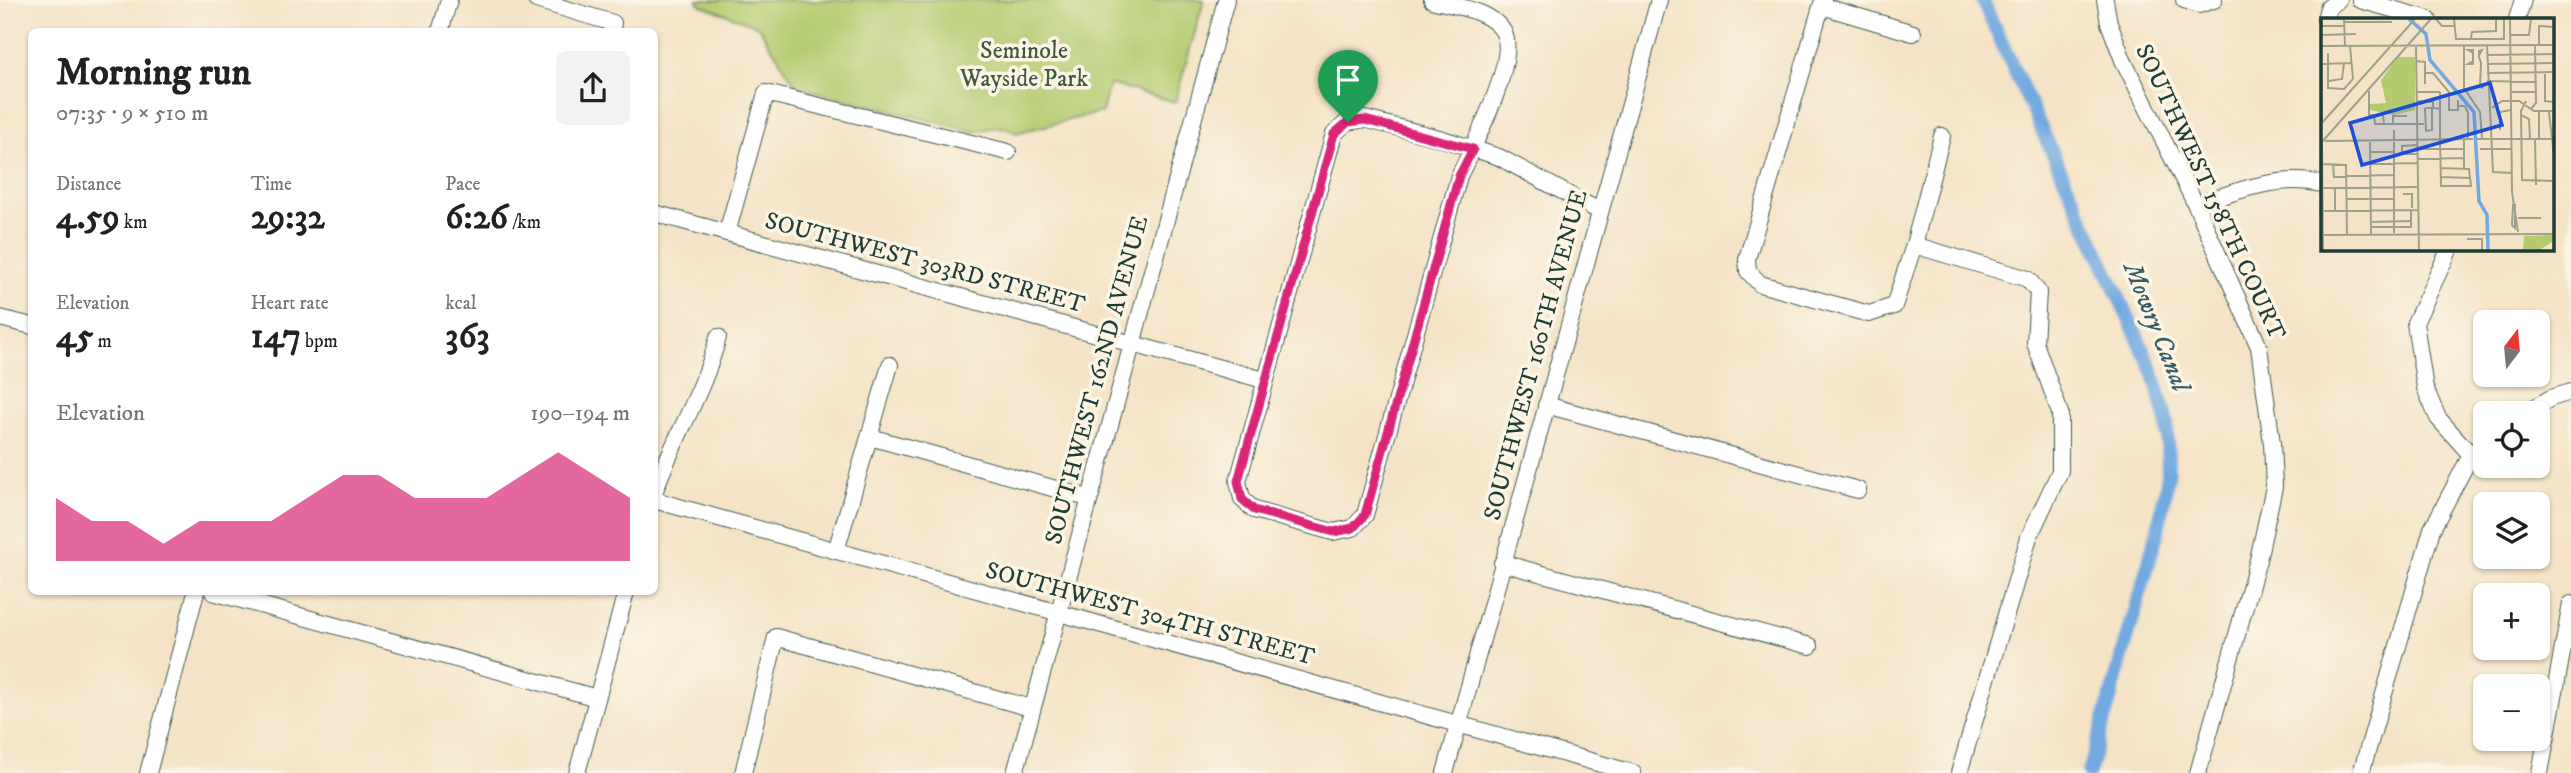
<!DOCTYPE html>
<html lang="en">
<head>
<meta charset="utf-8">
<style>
	body { margin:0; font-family:"IM FELL DW Pica",serif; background:#f2f2f2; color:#202124; height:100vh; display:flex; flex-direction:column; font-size:26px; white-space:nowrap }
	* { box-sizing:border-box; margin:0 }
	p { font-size:23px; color:#757577 }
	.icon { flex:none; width:38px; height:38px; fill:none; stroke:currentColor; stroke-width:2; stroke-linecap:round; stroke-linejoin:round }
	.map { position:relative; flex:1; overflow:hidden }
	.sheet { position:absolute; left:28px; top:28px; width:630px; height:567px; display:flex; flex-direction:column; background:#fff; border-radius:10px; box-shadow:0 2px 5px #0004 }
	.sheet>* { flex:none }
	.needle { width:46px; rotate:16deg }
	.buttons { position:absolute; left:2473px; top:310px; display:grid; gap:14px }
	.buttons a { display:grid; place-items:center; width:77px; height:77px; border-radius:10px; background:#fff; box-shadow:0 2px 5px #0004; font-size:35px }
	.pin { position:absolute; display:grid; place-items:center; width:60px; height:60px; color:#fff; margin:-72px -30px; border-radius:50% 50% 50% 0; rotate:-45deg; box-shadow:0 0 7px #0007 }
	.pin .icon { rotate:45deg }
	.round { display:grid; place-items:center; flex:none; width:74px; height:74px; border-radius:10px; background:#f2f2f2 }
	.head { display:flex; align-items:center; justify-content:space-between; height:119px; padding:0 28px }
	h1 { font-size:38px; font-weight:700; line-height:52px }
	.metrics { display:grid; grid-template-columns:repeat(3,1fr); gap:10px; height:119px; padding:7px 28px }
	.metrics div { display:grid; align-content:center }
	.metrics b { font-size:35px; font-weight:700 }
	.metrics small { font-size:19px; font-weight:400 }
	.metrics p { font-size:19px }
	.chart { height:196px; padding:14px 28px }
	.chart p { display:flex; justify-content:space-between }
	.chart svg { width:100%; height:126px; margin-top:7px; fill:#db2777; opacity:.7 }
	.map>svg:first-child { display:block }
	.green { fill:#b3ca6f; stroke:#698452; stroke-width:2 }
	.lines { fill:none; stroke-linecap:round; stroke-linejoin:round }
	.canal { stroke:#71a9e0; stroke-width:14 }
	.minor-casing { stroke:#3f564a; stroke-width:18 }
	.minor { stroke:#fff; stroke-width:16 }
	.route-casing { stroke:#fff; stroke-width:14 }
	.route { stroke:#db2777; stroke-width:9 }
	.labels { text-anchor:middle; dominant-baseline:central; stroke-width:7; stroke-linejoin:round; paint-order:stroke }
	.park-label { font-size:24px; fill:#3d5940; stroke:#fcf5e5 }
	.street-label { font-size:24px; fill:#1f3d34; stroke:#fcf5e5 }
	.water-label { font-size:26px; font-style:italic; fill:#385d68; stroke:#fcf5e5 }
	.inset-river { fill:none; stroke:#71a9e0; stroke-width:3.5 }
	.inset-road { fill:none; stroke:#9fa18c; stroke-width:2 }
	.view { fill:#1d4ed8; fill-opacity:0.15; stroke:#1d4ed8; stroke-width:3.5 }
	.inset-edge { fill:none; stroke:#1f3d34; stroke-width:3.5 }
</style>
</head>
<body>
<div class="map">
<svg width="2571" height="773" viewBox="0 0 2571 773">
	<rect width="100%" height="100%" fill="#fcf5e5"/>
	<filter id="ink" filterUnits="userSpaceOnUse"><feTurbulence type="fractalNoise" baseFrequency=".0143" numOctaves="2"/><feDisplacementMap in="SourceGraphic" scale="14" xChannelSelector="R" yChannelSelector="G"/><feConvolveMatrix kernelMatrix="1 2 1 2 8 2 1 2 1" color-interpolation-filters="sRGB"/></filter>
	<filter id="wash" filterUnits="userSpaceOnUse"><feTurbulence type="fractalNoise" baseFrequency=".00686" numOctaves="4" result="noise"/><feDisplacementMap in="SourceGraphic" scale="28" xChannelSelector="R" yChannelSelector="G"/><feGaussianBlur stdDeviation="1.57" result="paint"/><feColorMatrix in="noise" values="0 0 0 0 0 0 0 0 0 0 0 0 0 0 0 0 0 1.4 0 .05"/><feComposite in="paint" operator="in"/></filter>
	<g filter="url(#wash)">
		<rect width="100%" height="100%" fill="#f4e3c6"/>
		<path class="green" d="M 697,0 L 1204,0 L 1175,102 L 1109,84 L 1102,112 L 1016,133 C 1003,123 989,128 975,132 L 797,87 L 758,26 L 701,5 Z"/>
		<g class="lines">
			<path class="canal" d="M 1982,0 L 2153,371 L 2167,422 L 2168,476 L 2158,530 L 2089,773"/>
		</g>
	</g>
	<g filter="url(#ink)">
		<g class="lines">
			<g class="minor-casing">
				<g id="minor">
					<path d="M 536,0 L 613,23 L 611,32"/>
					<path d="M 1432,0 C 1454,6 1492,10 1504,33 C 1518,61 1472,149 1459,176 L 1365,515 L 1353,528 L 1333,532 L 1254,510 L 1242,499 L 1238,481 L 1334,134 L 1347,122 L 1365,119 L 1443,139 L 1499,157 L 1599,211"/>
					<path d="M 1823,0 L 1747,259 L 1748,271 L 1760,284 L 1869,314 L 1894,306 L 1914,245 L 1942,136"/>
					<path d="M 2105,0 L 2109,23 L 2123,60 L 2196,205 L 2259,347 L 2272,443 L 2274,487 L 2258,560 L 2198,773"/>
					<path d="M 2184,0 L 2199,5 L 2214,0"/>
					<path d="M 2360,0 L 2428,19"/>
					<path d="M 1822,6 L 1913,33"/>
					<path d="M 2325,19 L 2328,8 L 2338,0"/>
					<path d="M 2517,19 L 2523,0"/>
					<path d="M 440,32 L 449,0"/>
					<path d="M 2196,205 C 2236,191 2280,174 2322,184"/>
					<path d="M 654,213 L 1264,380"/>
					<path d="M 727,233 L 766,93 L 1008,152"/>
					<path d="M 1914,245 L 2028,279 L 2038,292 L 2035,343 L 2060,413 L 2060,471 L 2029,537 L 1959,773"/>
					<path d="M 2450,248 L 2415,323 L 2425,388 L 2438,418 L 2471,455"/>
					<path d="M 0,318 L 32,326"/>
					<path d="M 1546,405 L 1858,490"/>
					<path d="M 2525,413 L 2551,398 L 2571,392"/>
					<path d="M 870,437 L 1088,498"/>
					<path d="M 654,493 C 673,439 704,392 718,337"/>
					<path d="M 654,500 L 1633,773"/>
					<path d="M 836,551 L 890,365"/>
					<path d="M 1502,563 L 1810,646"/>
					<path d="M 213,592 L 597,698"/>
					<path d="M 148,773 L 196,592"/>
					<path d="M 577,773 L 626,592"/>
					<path d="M 743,773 L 776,637 L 1031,708"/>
					<path d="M 1015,773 L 1226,0"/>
					<path d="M 1445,773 L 1659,0"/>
					<path d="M 2361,773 L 2432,529 L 2471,455 L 2485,442"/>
					<path d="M 2540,773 L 2571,604"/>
				</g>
			</g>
			<use href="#minor" class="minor"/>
		</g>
	</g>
	<g class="lines" filter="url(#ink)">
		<g class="route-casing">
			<path id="route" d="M 1365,120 L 1473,149 L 1459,176 L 1365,515 L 1353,528 L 1334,532 L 1254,510 L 1242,499 L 1238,481 L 1334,134 L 1348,122 Z"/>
		</g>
		<use href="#route" class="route"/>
	</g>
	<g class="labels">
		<g class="park-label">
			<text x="1024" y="51">Seminole<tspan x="1024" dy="28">Wayside Park</tspan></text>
		</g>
		<g class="street-label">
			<text transform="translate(2210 192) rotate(65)">SOUTHWEST 158TH COURT</text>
			<text transform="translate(925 263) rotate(15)">SOUTHWEST 303RD STREET</text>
			<text transform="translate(1536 355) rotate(-75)">SOUTHWEST 160TH AVENUE</text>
			<text transform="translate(1097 380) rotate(-75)">SOUTHWEST 162ND AVENUE</text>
			<text transform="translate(1150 614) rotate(15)">SOUTHWEST 304TH STREET</text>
		</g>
		<g class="water-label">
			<text transform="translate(2156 327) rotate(68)">Mowry Canal</text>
		</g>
	</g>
	<g transform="translate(2321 18)">
		<rect width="233" height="233" fill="#f4e3c6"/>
		<path d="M 77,39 L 94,39 L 94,92 L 73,97 L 49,92 L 49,86 L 65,85 L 60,62 ZM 233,217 L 233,223 L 218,232 L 202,232 L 203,218 Z" fill="#b3ca6f"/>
		<path class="inset-river" d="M 88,1 L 105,16 L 109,42 L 153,94 L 158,183 L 166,197 L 167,232"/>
		<path class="inset-road" d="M 23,1 L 24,28M 115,1 L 121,8 L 134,8M 133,1 L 135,21 L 183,21 L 183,1M 189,1 L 191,174 L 197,214M 23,4 L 71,4M 0,8 L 23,8M 0,17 L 35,16M 190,17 L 208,17 L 210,1M 150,20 L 151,14 L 175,13 L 175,1M 218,26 L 218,8 L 233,9M 166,27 L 172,154 L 191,155M 0,28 L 233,27M 95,28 L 98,232M 143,28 L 143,70 L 159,94 L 161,121M 7,35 L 7,70 L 23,71 L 32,61 L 29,28M 152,35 L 147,32 L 152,32 L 152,43 L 147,46 L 152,46 L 152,43M 166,37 L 233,36M 0,40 L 1,105M 95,43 L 104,44 L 104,66M 0,46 L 31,45M 166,46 L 233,45M 104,55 L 112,55 L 128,74 L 128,92 L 137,92 L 137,82M 166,55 L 233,54M 224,56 L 224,83 L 233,84M 8,63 L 21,61 L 23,45M 166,63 L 214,64M 156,68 L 162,70 L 159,68 L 160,45 L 158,39 L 158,33 L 161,32 L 158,37M 48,73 L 48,97 L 62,97 L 63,106M 95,74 L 119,74M 119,74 L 119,122 L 120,168 L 150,168 L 148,151 L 120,150M 190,74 L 214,74M 95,83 L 112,84 L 112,88 L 111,90 L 111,112 L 105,113 L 104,91 L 105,90 L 113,90 L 119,91M 205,83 L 200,93 L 201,162 L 233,163M 137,88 L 144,88 L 147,95 L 147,121M 171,90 L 181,83 L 198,83 L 213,93 L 233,93M 210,91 L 215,85 L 214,26M 218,94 L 218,121M 228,94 L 233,138M 53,97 L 54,106 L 103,106M 200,97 L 208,101 L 209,121M 0,106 L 94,1M 72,106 L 72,98 L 86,98M 73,112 L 73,215M 179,112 L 179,94 L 190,92M 143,121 L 143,151M 156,121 L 233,121M 214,121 L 215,167M 49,122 L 50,217M 4,123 L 152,121M 0,125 L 110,1M 1,126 L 2,232M 96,127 L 81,128 L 81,136 L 96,136M 96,131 L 143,131M 159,131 L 191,131M 49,134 L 72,134M 96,141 L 143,140M 1,146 L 25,147 L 26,216M 12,146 L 13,159 L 25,159M 49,146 L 96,145M 26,158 L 73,157M 120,159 L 149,160M 2,170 L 96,169M 14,171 L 14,193M 82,176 L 91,176 L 91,190M 26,181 L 72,181M 192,187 L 194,187 L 194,210 L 191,207 ZM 2,193 L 97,192M 197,200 L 220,200M 49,204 L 89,203M 50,209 L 90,209 L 90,193M 0,217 L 233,216M 146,221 L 161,221 L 161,232"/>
		<path class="view" d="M 169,65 L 181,107 L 41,147 L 29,105 Z"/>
		<rect width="233" height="233" class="inset-edge"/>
	</g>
</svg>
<div class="buttons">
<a><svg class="needle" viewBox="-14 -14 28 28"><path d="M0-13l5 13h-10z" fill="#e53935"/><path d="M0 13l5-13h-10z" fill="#757577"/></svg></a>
<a><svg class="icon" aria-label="locate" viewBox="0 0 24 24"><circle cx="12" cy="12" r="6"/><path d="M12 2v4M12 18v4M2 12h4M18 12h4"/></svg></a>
<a><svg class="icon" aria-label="layers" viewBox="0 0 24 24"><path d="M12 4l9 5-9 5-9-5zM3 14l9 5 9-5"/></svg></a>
<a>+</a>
<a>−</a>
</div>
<div class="pin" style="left:1348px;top:122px;background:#1e9e55"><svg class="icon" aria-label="arrive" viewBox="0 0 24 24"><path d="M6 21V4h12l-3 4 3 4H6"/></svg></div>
<section class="sheet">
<div class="head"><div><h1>Morning run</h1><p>07:35 · 9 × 510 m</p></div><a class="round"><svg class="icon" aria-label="share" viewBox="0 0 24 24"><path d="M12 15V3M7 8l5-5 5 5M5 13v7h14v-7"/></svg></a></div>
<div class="metrics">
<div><p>Distance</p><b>4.59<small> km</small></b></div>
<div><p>Time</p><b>29:32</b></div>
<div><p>Pace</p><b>6:26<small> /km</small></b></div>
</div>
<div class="metrics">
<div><p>Elevation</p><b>45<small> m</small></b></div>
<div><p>Heart rate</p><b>147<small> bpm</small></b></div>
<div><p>kcal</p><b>363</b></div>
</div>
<div class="chart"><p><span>Elevation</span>190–194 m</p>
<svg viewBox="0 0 160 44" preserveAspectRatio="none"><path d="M0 44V22L10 30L20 30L30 38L40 30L50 30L60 30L70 22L80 14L90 14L100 22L110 22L120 22L130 14L140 6L150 14L160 22V44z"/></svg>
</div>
</section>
</div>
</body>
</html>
